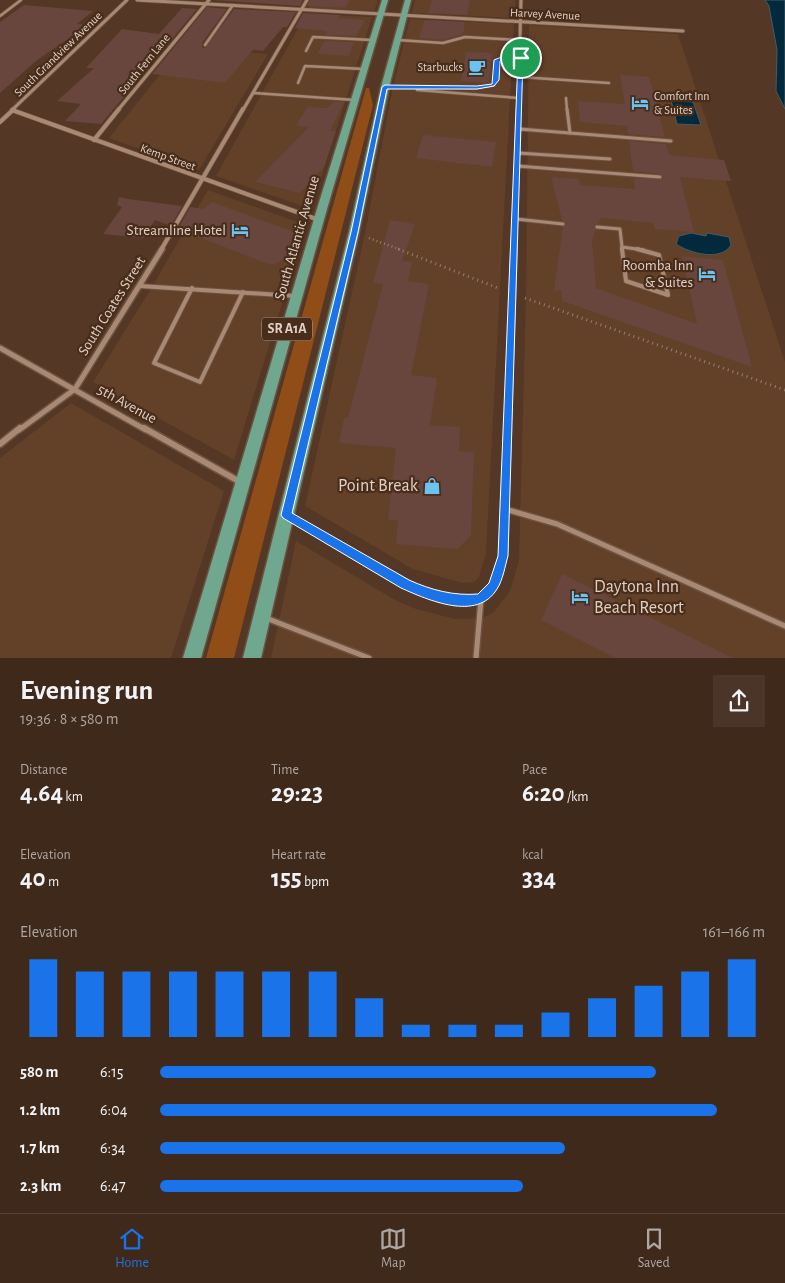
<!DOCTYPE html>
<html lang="en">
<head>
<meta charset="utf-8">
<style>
	body { margin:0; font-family:"Alegreya Sans",sans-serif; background:#4a3528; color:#f1f3f6; height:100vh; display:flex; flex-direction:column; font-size:19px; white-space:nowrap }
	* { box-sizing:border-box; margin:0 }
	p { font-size:16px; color:#ada6a3 }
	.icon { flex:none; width:28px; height:28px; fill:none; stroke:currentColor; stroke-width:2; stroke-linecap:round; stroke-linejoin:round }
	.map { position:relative; height:658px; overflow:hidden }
	.panel { display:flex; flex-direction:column; background:#3f291b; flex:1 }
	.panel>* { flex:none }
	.pin { position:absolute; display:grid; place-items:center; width:42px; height:42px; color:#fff; margin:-21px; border:2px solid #fff; border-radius:50%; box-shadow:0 1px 5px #0007 }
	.round { display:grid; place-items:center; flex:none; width:52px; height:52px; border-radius:0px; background:#4a3528 }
	.overview { display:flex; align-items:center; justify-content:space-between; height:85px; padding:0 20px }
	h1 { font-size:28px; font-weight:600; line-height:38px }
	.stats { display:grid; grid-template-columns:repeat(3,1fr); gap:8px; height:85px; padding:5px 20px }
	.stats div { display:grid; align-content:center }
	.stats b { font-size:25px; font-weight:600 }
	.stats small { font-size:14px; font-weight:400 }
	.stats p { font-size:14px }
	.chart { height:140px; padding:10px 20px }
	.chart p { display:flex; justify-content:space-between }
	.chart svg { width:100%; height:90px; margin-top:5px; stroke:#1a73e8; stroke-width:6 }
	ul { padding:0 20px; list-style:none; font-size:16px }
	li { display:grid; grid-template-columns:80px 60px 1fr; align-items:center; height:38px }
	li i { height:12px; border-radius:6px; background:#1a73e8 }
	.tabs { display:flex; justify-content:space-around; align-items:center; height:70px; border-top:1px solid #58453a; background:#3f291b; font-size:14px; color:#ada6a3 }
	.tabs a { display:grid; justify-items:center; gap:2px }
	.tabs .selected { color:#1a73e8 }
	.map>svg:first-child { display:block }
	.built { fill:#634028 }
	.green { fill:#904d17 }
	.water { fill:#022a3c; stroke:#455c65 }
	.building { fill:#68453d }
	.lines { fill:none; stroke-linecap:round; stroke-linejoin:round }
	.lane-far3-casing { stroke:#6b5342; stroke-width:4 }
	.lane-far2-casing { stroke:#6b5342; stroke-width:5 }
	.lane-far1-casing { stroke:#6b5342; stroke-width:6 }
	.lane-casing { stroke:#6b5342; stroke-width:8 }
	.street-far3-casing { stroke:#6b5342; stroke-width:4.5 }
	.street-far2-casing { stroke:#6b5342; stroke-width:5.5 }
	.street-far1-casing { stroke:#6b5342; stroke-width:8 }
	.street-casing { stroke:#6b5342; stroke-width:9 }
	.primary-casing { stroke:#6b5342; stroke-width:3 }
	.path-far1 { stroke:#967e6f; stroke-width:2.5; stroke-dasharray:1 3; stroke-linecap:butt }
	.path { stroke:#967e6f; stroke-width:3; stroke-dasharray:1 4; stroke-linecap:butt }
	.lane-far3 { stroke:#aa8974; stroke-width:2.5 }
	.lane-far2 { stroke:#aa8974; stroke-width:3 }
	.lane-far1 { stroke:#aa8974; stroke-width:4 }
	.lane { stroke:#aa8974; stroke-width:5 }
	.street-far3 { stroke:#aa8974; stroke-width:3 }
	.street-far2 { stroke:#aa8974; stroke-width:4 }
	.street-far1 { stroke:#aa8974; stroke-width:5 }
	.street { stroke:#aa8974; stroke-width:6 }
	.primary { fill:#70a88f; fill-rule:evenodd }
	.route { fill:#1a73e8; stroke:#fff; fill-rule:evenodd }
	.labels { text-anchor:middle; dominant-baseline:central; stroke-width:4.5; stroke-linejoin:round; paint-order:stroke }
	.far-street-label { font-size:12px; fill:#e1cfc4; stroke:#482d1a }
	.far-poi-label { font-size:12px; fill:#e1cfc4; stroke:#482d1a; text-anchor:end }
	.shield { fill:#482d1a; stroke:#b39e91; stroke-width:1 }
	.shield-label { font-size:14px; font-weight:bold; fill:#e1cfc4 }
	.poi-label { font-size:15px; fill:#e1cfc4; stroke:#482d1a; text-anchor:end }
	.street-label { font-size:15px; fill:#e1cfc4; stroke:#482d1a }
	.near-poi-label { font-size:18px; fill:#e1cfc4; stroke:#482d1a; text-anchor:end }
</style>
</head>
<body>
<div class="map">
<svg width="785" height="658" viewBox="0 0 785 658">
	<rect width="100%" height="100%" fill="#543724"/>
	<g class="built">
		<path d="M 314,0 L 378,0 L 374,11 L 309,8 Z"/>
		<path d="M 415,0 L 515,0 L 514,18 L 412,13 Z"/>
		<path d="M 306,14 L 372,17 L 311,209 L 216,176 Z"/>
		<path d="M 410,19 L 514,24 L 486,553 L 479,577 L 474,582 L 462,583 L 413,569 L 305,506 L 365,233 L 393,87 Z"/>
		<path d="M 529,25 L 678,34 L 785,362 L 785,658 L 271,658 L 296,541 L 397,601 L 416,609 L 455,619 L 483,618 L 494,612 L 510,591 L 519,561 L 526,294 Z"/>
		<path d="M 182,47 L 268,54 L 199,170 L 109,138 Z"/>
		<path d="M 208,190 L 306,225 L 234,460 L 93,382 L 152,287 Z"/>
		<path d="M 71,403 L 224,491 L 171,658 L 0,658 L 0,458 Z"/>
	</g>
	<path class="green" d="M 366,88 L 369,88 L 373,105 L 234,658 L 206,658 Z"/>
	<g class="water">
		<path d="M 765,0 L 785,0 L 785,109 L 776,91 L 777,50 L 769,6 Z"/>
		<path d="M 671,100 L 693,102 L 701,125 L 677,124 Z"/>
		<path d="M 691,233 L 706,236 L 707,233 L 729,237 L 731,245 C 721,262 689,253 676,244 L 679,236 Z"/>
	</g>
	<g class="building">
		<path d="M 212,0 L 303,0 L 300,6 Z"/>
		<path d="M 310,0 L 350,0 L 345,8 L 307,6 Z"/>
		<path d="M 432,0 L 470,0 L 467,15 L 428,13 Z"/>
		<path d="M 24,5 L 93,11 L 77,24 L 88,25 L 36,61 L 0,93 L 0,22 Z"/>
		<path d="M 207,7 L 227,9 L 202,43 L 202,47 L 205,48 L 234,9 L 296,12 L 287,27 L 283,27 L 263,51 L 253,50 L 225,83 L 152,74 Z"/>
		<path d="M 182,8 L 197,9 L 101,124 L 65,121 L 81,104 L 57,101 L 94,68 L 86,68 L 122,29 L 159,34 Z"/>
		<path d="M 303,13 L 340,15 L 338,18 L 365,20 L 356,36 L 326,35 L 327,31 L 295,28 Z"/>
		<path d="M 425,20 L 465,22 L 463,34 L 443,40 L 419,38 Z"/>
		<path d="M 324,41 L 354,42 L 349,56 L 318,54 Z"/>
		<path d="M 466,52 L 492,53 L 489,83 L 461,81 Z"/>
		<path d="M 620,75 L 649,77 L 665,137 L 628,134 L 627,126 L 580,122 L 578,101 L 625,104 Z"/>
		<path d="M 334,102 L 344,102 L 330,131 L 336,131 L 324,167 L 300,193 L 255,182 L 309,127 L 296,126 L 307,107 L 327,108 Z"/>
		<path d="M 423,135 L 496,142 L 492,167 L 416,158 Z"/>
		<path d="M 629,141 L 666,144 L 669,155 L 724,160 L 731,181 L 680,177 L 694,232 L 655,229 L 653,223 L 601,218 L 598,224 L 594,225 L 596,230 L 592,240 L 596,288 L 697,324 L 682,256 L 723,260 L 752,367 L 562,301 L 562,291 L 554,290 L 563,227 L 566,224 L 562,220 L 551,177 L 579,179 L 580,185 L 635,189 L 634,178 L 663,179 L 663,176 L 661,174 L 633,171 Z"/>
		<path d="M 119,197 L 128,199 L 182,206 L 171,226 L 155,220 L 143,238 L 103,234 L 122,207 L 117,205 Z"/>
		<path d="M 212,202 L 297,233 L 291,239 L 301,242 L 282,260 L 274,264 L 268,264 L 178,229 L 190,207 L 203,209 Z"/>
		<path d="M 390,220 L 415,224 L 402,261 L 412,262 L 408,281 L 429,284 L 411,375 L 437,378 L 430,425 L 460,427 L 459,451 L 474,452 L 471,535 L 458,549 L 396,544 L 398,520 L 388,520 L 396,448 L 339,443 L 344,418 L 348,418 L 383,284 L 373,283 Z"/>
		<path d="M 562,574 L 733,658 L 615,658 L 541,620 Z"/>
	</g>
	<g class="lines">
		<g class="lane-far3-casing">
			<g id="lane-far3">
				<path d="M 0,16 L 21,0"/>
				<path d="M 398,40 L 443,43 L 465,37 L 521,40"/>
				<path d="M 205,45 L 233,5"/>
				<path d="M 306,51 L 313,37 L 372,40"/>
				<path d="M 520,77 L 609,83"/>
				<path d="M 298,83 L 305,66 L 364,69"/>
				<path d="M 385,87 L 477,88 L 494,85 L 497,60 L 521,58"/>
				<path d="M 417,90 L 519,98"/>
				<path d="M 253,93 L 355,100"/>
				<path d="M 566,98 L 567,110"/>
			</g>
		</g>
		<g class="lane-far2-casing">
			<g id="lane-far2">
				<path d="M 567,109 L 570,133"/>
				<path d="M 519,129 L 671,141"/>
				<path d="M 518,153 L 610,159"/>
				<path d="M 517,166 L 660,177"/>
				<path d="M 516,219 L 563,224"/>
				<path d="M 597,227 L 620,229 L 622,247"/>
				<path d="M 622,247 L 644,250"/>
				<path d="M 622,247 L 622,250"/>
			</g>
		</g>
		<g class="lane-far1-casing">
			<g id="lane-far1">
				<path d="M 622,249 L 626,281 L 668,295 L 659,255 L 637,249"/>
				<path d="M 140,286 L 295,296"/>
				<path d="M 192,288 L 154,363 L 200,382 L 243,292"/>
			</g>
		</g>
		<g class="lane-casing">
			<g id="lane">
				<path d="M 505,509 L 557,524 L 785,626"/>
				<path d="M 266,618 L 369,658"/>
				<path d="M 476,658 L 481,599"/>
			</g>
		</g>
		<g class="street-far3-casing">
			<g id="street-far3">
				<path d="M 137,0 L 683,31"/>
				<path d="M 12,110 L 127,0"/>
				<path d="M 118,110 L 209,0"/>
				<path d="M 243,110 L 307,0"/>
				<path d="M 518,110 L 521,0"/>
			</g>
		</g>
		<g class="street-far2-casing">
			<g id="street-far2">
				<path d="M 12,110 L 319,220"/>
				<path d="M 0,122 L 14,109"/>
				<path d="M 94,140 L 119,109"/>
				<path d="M 161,250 L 243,109"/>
				<path d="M 514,250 L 518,109"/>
			</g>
		</g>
		<g class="street-far1-casing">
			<g id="street-far1">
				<path d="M 0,348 L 146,430"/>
				<path d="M 19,430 L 75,389 L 162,249"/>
				<path d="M 508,430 L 514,249"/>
			</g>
		</g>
		<g class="street-casing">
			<g id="street">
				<path d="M 144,428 L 242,483"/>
				<path d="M 0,444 L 20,428"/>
				<path d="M 289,517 L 415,588 L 452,599 L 481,599 L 493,586 L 503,556 L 508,428"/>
			</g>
		</g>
		<g class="primary-casing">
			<g id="primary">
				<path d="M 382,0 L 388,0 L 327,209 L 201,658 L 183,658 L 317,209 Z"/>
				<path d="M 405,0 L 411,0 L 389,87 L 359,232 L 261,658 L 243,658 L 349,232 L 381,87 Z"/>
			</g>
		</g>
		<path class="path-far1" d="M 369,238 L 401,250"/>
		<g class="path">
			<path d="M 398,249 L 498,288"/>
			<path d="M 525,298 L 785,390"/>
		</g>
		<use href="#lane-far3" class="lane-far3"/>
		<use href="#lane-far2" class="lane-far2"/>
		<use href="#lane-far1" class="lane-far1"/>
		<use href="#lane" class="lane"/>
		<use href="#street-far3" class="street-far3"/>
		<use href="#street-far2" class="street-far2"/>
		<use href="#street-far1" class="street-far1"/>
		<use href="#street" class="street"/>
		<use href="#primary" class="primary"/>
	</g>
	<path class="route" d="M 504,56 L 523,58 L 508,556 C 505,566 503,580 497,589 C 477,622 428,600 401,588 L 283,518 L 281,515 L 351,232 L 382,87 L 385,85 L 477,86 L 492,84 L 494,60 ZM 518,59 L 498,556 L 489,583 L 478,594 C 454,596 431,590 409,580 L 292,513 L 358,232 L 387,89 L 477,89 L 494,86 L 499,80 L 500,61 Z"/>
	<defs>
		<g id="cafe-bare" transform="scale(1.35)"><path d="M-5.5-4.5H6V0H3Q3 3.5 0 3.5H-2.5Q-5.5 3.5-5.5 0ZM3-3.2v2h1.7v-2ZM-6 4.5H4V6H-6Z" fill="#6bc3f2" stroke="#482d1a" stroke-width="2.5" paint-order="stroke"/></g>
		<g id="hotel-bare" transform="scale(1.35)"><path d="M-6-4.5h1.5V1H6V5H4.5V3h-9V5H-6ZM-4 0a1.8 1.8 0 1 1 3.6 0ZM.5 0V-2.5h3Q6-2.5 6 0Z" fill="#6bc3f2" stroke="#482d1a" stroke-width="2.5" paint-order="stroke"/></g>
		<g id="shop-bare" transform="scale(1.35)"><path d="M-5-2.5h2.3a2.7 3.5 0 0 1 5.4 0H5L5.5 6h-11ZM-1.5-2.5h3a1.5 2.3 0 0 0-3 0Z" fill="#6bc3f2" stroke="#482d1a" stroke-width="2.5" paint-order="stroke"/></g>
	</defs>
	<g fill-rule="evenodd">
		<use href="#cafe-bare" x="477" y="67"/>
		<use href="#hotel-bare" x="640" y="103"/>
		<use href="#hotel-bare" x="240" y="230"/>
		<use href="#hotel-bare" x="707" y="274"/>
		<use href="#shop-bare" x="432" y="486"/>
		<use href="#hotel-bare" x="580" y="597"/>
	</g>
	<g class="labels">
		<g class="far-street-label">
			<text transform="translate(545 14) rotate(3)">Harvey Avenue</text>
			<text transform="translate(58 54) rotate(-44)">South Grandview Avenue</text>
			<text transform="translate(144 64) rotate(-51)">South Fern Lane</text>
			<text transform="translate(168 157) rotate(20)">Kemp Street</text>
		</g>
		<g class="far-poi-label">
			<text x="463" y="67">Starbucks</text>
			<text x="654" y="96" text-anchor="start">Comfort Inn<tspan x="654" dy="14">&amp; Suites</tspan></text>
		</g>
		<rect class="shield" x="262" y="317.5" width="50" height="23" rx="4"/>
		<g class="shield-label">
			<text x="287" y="329">SR A1A</text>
		</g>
		<g class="poi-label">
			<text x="226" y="230">Streamline Hotel</text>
			<text x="693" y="265">Roomba Inn<tspan x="693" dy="17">&amp; Suites</tspan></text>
		</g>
		<g class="street-label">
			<text transform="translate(297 238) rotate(-74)">South Atlantic Avenue</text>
			<text transform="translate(112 306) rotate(-58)">South Coates Street</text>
			<text transform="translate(127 404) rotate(29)">5th Avenue</text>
		</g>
		<g class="near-poi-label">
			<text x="418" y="486">Point Break</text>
			<text x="594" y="587" text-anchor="start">Daytona Inn<tspan x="594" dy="21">Beach Resort</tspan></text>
		</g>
	</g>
</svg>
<div class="pin" style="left:521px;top:58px;background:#1e9e55"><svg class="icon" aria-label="arrive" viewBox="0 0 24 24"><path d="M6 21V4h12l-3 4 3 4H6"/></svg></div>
</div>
<section class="panel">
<div class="overview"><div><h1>Evening run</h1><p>19:36 · 8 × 580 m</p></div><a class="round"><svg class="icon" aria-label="share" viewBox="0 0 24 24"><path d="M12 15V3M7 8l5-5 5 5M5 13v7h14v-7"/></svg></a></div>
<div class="stats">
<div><p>Distance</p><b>4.64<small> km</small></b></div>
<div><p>Time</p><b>29:23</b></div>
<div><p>Pace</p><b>6:20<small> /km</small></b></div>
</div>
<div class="stats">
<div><p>Elevation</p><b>40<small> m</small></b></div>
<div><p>Heart rate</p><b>155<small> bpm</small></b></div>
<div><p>kcal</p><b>334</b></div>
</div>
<div class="chart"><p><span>Elevation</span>161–166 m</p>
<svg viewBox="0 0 160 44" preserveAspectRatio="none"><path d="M5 44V6M15 44V12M25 44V12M35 44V12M45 44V12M55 44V12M65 44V12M75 44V25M85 44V38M95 44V38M105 44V38M115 44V32M125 44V25M135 44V19M145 44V12M155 44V6"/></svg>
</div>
<ul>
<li><b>580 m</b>6:15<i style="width:82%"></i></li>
<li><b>1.2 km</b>6:04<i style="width:92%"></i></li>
<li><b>1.7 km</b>6:34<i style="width:67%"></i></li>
<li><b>2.3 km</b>6:47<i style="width:60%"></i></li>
</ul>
</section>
<nav class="tabs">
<a class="selected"><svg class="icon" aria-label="home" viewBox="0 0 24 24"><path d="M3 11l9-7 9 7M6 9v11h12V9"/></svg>Home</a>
<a><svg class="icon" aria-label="map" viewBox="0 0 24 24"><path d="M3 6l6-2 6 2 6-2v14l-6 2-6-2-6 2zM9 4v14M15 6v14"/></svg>Map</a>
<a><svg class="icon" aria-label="saved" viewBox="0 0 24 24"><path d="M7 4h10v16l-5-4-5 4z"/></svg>Saved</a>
</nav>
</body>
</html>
